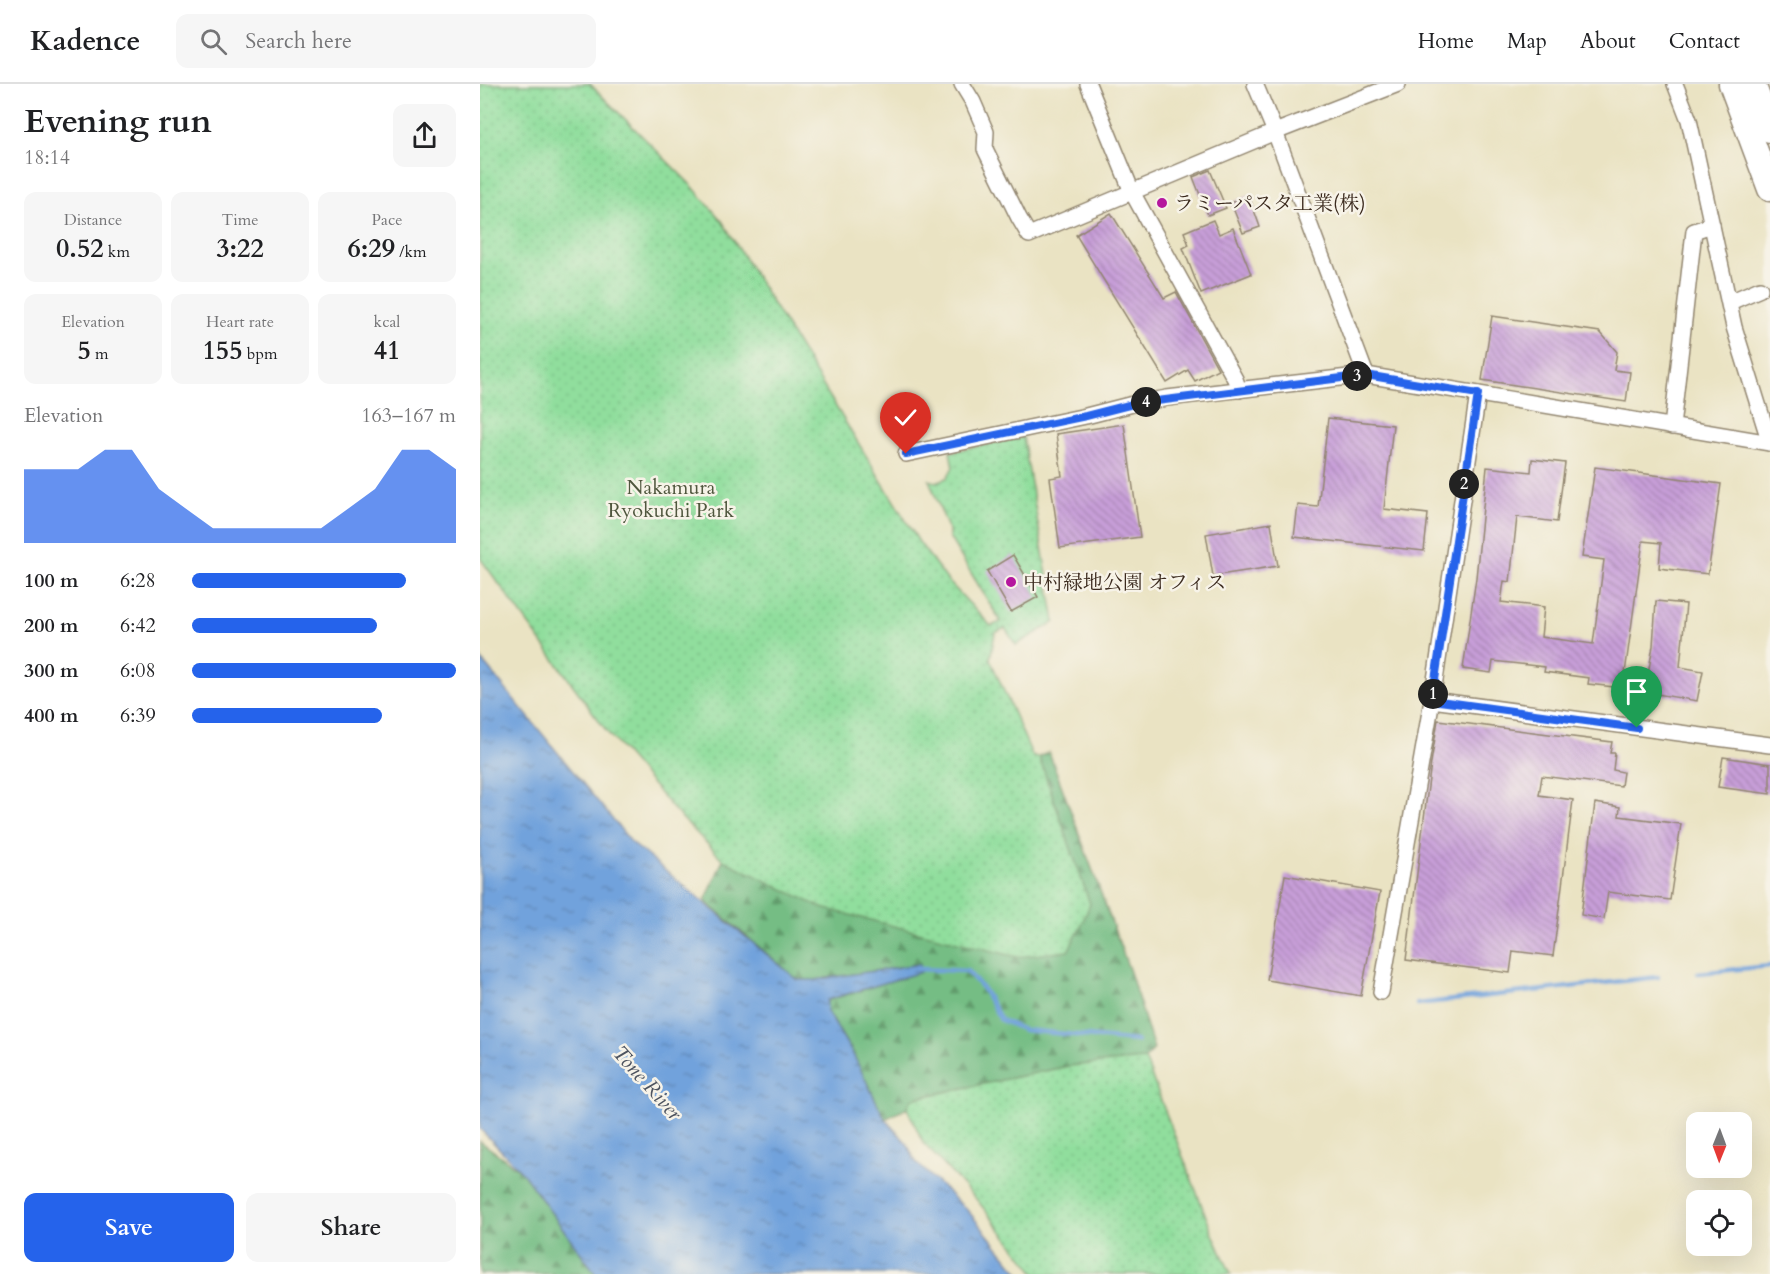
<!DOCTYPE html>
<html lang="en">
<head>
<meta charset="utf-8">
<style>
	body { margin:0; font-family:Cardo,"Noto Serif JP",serif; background:#f6f6f6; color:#202124; height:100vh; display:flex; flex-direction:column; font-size:22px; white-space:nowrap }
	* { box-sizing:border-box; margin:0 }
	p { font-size:20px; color:#757577 }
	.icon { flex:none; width:33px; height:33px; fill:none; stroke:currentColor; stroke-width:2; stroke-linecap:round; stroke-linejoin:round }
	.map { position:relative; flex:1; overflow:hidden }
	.panel { display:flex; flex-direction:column; background:#fff; width:480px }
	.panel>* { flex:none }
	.needle { width:39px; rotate:181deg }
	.tools { position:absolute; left:1206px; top:1028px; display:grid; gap:12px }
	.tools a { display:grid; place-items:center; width:66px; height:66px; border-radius:12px; background:#fff; box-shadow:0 6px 24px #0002; font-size:30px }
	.pin { position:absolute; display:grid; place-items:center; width:51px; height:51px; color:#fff; margin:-62px -26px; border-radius:50% 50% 50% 0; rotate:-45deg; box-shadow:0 0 6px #0007 }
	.pin .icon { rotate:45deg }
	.km { position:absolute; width:30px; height:30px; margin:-15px; border-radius:50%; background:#222; color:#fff; font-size:16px; line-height:30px; text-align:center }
	.round { display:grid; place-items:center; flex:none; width:63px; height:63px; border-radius:12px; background:#f6f6f6 }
	.headline { display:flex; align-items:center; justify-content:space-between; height:102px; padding:0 24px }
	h1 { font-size:33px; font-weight:700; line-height:45px }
	.figures { display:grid; grid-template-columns:repeat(3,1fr); gap:9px; height:102px; padding:6px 24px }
	.figures div { display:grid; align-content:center; border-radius:12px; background:#f6f6f6; text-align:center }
	.figures b { font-size:26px; font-weight:700 }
	.figures small { font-size:16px; font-weight:400 }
	.figures p { font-size:16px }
	.chart { height:168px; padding:12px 24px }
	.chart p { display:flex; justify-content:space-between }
	.chart svg { width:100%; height:108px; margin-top:6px; fill:#2563eb; opacity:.7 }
	.button { display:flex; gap:12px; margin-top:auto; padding:12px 24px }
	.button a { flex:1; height:69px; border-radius:12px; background:#2563eb; color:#fff; font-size:24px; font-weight:700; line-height:69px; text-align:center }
	.button a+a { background:#f6f6f6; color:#202124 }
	ul { padding:0 24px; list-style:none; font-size:20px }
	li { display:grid; grid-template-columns:96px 72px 1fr; align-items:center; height:45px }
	li i { height:15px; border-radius:8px; background:#2563eb }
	header { display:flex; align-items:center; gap:36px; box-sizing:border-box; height:84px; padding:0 30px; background:#fff; border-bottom:2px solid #e0e0e0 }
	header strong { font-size:28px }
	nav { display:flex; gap:33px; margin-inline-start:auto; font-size:21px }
	.search { width:420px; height:54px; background:#f6f6f6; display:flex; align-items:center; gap:15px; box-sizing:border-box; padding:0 21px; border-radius:12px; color:#757577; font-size:22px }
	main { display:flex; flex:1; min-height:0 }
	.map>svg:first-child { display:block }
	.forest { fill:url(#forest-firs); stroke:#587451; stroke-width:1.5 }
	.park { fill:url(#park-dots); stroke:#66845e; stroke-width:1.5 }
	.water { fill:url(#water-ripples); stroke:#56667d; stroke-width:1.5 }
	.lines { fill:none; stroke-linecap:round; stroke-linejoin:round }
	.stream { stroke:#71a2dc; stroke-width:4.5 }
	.building { fill:url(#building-back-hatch) }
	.minor-casing { stroke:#928670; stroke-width:18 }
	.trunk-casing { stroke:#928670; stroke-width:27 }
	.minor { stroke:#fff; stroke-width:15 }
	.trunk { stroke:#fff; stroke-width:24 }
	.route-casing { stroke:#fff; stroke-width:12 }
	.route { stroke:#2563eb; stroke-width:8 }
	.poi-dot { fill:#b5179e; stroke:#f7f3e8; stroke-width:2 }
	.labels { text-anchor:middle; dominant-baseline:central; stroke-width:5; stroke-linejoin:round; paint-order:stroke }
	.poi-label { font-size:20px; fill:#3b2a1e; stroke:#f7f3e8; text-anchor:start }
	.park-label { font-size:20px; fill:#50573e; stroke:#f7f3e8 }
	.water-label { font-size:21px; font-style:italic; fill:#4e5460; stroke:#f7f3e8 }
</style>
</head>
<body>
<header>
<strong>Kadence</strong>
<div class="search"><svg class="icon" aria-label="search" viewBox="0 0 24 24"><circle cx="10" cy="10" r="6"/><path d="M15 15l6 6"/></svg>Search here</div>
<nav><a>Home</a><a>Map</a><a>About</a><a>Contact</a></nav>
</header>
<main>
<section class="panel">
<div class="headline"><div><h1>Evening run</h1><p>18:14</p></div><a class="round"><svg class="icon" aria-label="share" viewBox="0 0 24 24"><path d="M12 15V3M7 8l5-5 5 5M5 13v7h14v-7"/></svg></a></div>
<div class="figures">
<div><p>Distance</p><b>0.52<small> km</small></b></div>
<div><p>Time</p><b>3:22</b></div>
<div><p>Pace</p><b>6:29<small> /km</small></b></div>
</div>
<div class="figures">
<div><p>Elevation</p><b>5<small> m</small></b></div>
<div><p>Heart rate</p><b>155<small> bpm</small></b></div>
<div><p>kcal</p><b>41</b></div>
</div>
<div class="chart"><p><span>Elevation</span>163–167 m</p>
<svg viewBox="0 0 160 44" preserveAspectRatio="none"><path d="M0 44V14L10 14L20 14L30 6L40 6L50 22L60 30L70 38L80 38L90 38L100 38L110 38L120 30L130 22L140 6L150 6L160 14V44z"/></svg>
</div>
<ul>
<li><b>100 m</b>6:28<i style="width:81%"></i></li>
<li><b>200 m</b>6:42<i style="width:70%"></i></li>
<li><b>300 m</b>6:08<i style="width:100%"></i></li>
<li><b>400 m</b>6:39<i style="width:72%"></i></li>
</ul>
<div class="button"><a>Save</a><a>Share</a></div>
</section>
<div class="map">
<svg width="1290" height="1190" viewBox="0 0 1290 1190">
	<defs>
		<pattern id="forest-firs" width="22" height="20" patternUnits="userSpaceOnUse" patternTransform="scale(1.5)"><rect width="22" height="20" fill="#74bd84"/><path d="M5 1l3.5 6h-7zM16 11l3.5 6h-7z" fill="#609a6b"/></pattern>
		<pattern id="park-dots" width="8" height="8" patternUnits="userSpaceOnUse" patternTransform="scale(1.5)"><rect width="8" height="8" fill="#90de9d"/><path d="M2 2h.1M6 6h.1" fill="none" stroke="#7dbf87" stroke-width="1.8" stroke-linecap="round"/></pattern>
		<pattern id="water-ripples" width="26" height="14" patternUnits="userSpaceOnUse" patternTransform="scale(1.5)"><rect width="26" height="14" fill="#71a2dc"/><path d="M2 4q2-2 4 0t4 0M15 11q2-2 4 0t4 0" fill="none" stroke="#5e84b2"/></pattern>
		<pattern id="building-back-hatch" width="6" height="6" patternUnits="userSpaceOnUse" patternTransform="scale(1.5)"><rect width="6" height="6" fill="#c89fd9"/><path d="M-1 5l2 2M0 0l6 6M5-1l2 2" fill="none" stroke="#a482af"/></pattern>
	</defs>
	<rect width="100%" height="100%" fill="#f7f3e8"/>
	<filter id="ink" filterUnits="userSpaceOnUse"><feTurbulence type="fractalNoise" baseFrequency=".0167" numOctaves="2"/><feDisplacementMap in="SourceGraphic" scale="12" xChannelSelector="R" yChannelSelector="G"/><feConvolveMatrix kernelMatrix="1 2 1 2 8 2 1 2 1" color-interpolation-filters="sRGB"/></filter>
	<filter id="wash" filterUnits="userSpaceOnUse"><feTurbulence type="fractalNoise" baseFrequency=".008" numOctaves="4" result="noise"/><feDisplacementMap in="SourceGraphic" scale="24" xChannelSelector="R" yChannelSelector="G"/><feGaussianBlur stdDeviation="1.35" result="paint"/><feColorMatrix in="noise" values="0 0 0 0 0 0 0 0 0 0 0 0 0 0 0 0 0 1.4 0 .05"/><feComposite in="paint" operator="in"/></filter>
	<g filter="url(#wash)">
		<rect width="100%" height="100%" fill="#eae3c3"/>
		<g class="forest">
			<path d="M 569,668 L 650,888 L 674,965 L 665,975 L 589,982 L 432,1015 L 427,1024 L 405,1035 L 373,970 L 347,926 L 346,917 L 440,888 L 439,880 L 335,896 L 318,896 L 225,817 L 243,776 L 284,795 L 588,867 L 602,840 L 610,820 L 559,673 Z"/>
			<path d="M 0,1057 L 41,1087 L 116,1190 L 0,1190 Z"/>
		</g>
		<g class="park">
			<path d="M 0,0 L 110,0 L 212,102 L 242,137 L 439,458 L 468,497 L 511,542 L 521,538 L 469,453 L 469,447 L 449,396 L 456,398 L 467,394 L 473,383 L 470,368 L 543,353 L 575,538 L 536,561 L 525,544 L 515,549 L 510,575 L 553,673 L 559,673 L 610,820 L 602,840 L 588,867 L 537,873 L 342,824 L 243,776 L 195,727 L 128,649 L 0,474 Z"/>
			<path d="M 665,975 L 732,1148 L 751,1190 L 556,1190 L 497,1116 L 444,1060 L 427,1024 L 432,1015 L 589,982 Z"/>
		</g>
		<path class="water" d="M 0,574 L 152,759 L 318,896 L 335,896 L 440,880 L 441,888 L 347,916 L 347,927 L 373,970 L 405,1035 L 426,1058 L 436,1078 L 489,1128 L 540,1190 L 116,1190 L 41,1087 L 0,1045 Z"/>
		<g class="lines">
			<g class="stream">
				<path d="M 437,885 L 487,887 L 503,905 L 521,936 L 544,946 L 657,957"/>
				<path d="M 1218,889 L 1290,882"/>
				<path d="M 937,920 L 1178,893"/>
			</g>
		</g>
		<g id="blocks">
			<g class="building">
				<path d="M 730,86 L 746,124 L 728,131 L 713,93 Z"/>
				<path d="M 769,112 L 780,143 L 763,149 L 751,119 Z"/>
				<path d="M 631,129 L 684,214 L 696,208 L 738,285 L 715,297 L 708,286 L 687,299 L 596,151 Z"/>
				<path d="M 733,136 L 739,150 L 753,144 L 771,190 L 721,210 L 703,164 L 709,161 L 704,148 Z"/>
				<path d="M 1012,232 L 1120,248 L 1137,268 L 1134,286 L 1150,288 L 1146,318 L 1002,296 Z"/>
				<path d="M 848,334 L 913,341 L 904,425 L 948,430 L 944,467 L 814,453 L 818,421 L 838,423 Z"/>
				<path d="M 644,340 L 660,453 L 580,464 L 570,394 L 582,392 L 576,350 Z"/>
				<path d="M 1052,375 L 1085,379 L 1077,438 L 1037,433 L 1030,498 L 1024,497 L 1021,518 L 1064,523 L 1061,553 L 1113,560 L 1124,476 L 1102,473 L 1115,383 L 1241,400 L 1228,490 L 1179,484 L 1181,459 L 1163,457 L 1143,604 L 1108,600 L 1109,594 L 1064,588 L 1065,583 L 1013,577 L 1011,589 L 983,585 L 996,494 L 1007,383 L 1051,388 Z"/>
				<path d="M 791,439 L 798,482 L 733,492 L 726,450 Z"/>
				<path d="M 533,471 L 558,513 L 531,528 L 507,487 Z"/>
				<path d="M 1176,517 L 1206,520 L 1200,583 L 1223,587 L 1217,617 L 1165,608 L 1173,562 Z"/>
				<path d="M 958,636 L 1132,658 L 1130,669 L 1135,669 L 1133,686 L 1143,688 L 1141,702 L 1062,692 L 1059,711 L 1093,716 L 1073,872 L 1033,867 L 1030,889 L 926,876 L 951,679 Z"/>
				<path d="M 1243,673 L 1290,680 L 1290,710 L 1238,703 Z"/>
				<path d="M 1115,719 L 1140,723 L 1139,732 L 1201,740 L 1190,816 L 1128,808 L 1124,835 L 1101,831 Z"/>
				<path d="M 805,791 L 900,808 L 881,912 L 787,896 Z"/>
			</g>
		</g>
	</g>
	<g filter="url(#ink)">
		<use href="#blocks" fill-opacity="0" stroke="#928670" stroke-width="1.5"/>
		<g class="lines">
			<g class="minor-casing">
				<g id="minor">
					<path d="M 482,0 L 493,18 L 506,48 L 505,65 L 539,134 L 549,151 L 795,48 L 918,0"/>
					<path d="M 608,0 L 652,108 L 755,295 L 759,306"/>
					<path d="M 775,0 L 795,48 L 886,291"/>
					<path d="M 1195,0 L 1209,36 L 1254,243 L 1290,359"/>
					<path d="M 1250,218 L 1280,205"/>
					<path d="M 1192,343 L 1214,147 L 1232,141"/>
					<path d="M 426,370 L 606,332 L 653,320 L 687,314 L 886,291 L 1290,359"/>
					<path d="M 952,616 L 1290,661"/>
					<path d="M 901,908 L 952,616 L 998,310"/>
				</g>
			</g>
			<g class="trunk-casing">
				<g id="trunk">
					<path d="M 1251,0 L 1290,105"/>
					<path d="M 1273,0 L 1290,46"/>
				</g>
			</g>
			<use href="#minor" class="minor"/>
			<use href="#trunk" class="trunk"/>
		</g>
	</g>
	<g class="lines" filter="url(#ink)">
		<g class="route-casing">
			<path id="route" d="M 426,370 L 606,332 L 653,320 L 886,291 L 998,310 L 952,616 L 1157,644"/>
		</g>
		<use href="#route" class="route"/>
	</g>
	<g class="poi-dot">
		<circle cx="682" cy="119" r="6"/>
		<circle cx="531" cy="498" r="6"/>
	</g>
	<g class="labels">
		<g class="poi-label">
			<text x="694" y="119">ラミーパスタ工業(株)</text>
			<text x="543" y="498">中村緑地公園 オフィス</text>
		</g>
		<g class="park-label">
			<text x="191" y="403">Nakamura<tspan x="191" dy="23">Ryokuchi Park</tspan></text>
		</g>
		<g class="water-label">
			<text transform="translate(167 999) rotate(48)">Tone River</text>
		</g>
	</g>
</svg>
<div class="tools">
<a><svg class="needle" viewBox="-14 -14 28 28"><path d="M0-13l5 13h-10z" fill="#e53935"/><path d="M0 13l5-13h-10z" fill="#757577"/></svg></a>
<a><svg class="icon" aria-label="locate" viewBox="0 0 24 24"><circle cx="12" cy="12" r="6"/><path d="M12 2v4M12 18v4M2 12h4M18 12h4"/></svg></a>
</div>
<div class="pin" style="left:1157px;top:644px;background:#1e9e55"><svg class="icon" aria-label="arrive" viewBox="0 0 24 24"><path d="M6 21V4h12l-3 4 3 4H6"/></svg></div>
<div class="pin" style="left:426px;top:370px;background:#d93025"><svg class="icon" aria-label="check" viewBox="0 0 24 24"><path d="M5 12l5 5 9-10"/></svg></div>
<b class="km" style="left:953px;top:610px">1</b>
<b class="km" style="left:984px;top:400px">2</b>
<b class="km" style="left:877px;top:292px">3</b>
<b class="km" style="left:666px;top:318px">4</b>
</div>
</main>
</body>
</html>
